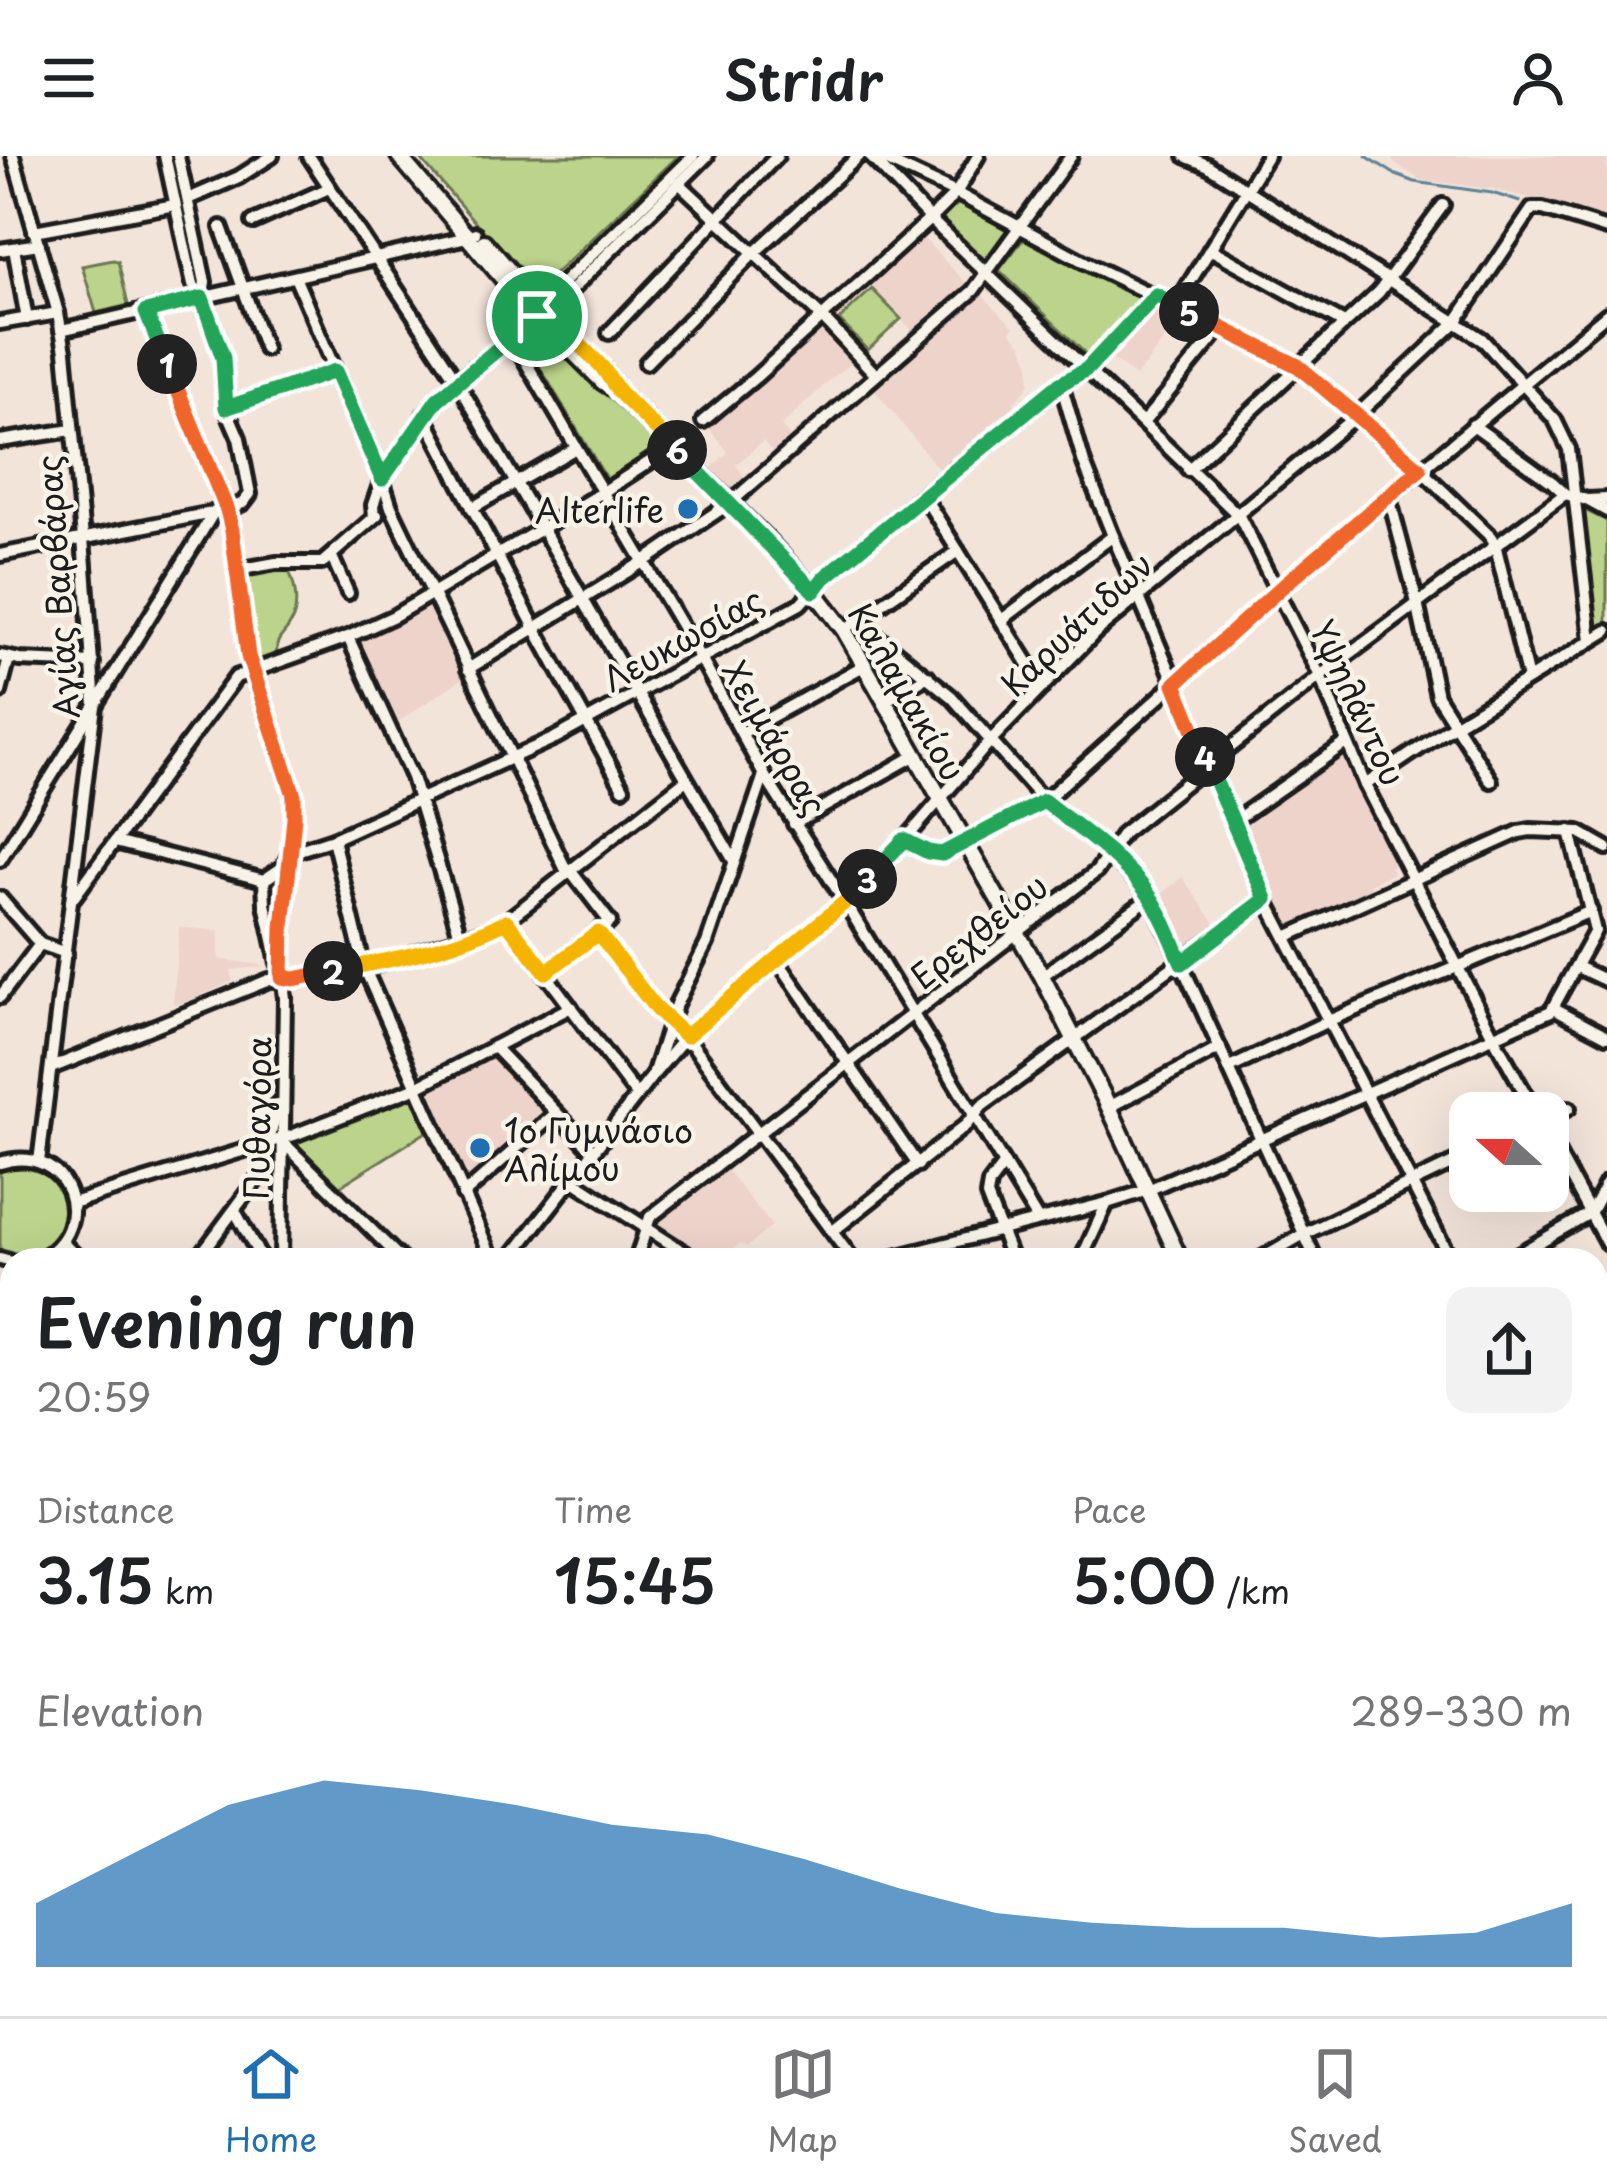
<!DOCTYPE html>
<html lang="en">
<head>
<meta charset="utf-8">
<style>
	body { margin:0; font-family:"Playpen Sans",sans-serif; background:#f2f2f2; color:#202124; height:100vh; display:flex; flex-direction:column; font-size:45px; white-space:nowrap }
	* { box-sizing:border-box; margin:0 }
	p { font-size:39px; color:#757577 }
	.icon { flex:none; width:66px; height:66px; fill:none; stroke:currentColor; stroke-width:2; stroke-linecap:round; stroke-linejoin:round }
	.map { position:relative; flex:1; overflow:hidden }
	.details { position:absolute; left:0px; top:1092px; width:1608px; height:768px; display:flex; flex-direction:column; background:#fff; border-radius:36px 36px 0 0; box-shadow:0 12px 48px #0002 }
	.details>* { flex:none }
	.needle { width:78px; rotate:291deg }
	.controls { position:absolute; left:1449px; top:936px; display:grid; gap:24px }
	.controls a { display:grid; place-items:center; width:120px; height:120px; border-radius:24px; background:#fff; box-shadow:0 12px 48px #0002; font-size:60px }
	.pin { position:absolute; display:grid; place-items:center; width:102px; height:102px; color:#fff; margin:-51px; border:6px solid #fff; border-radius:50%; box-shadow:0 3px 12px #0007 }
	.km { position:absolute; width:60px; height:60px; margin:-30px; border-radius:50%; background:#222; color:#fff; font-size:33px; line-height:60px; text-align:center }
	.round { display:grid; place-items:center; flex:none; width:126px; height:126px; border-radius:24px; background:#f2f2f2 }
	.headline { display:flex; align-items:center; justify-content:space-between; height:204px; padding:0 36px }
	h1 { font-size:66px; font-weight:600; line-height:90px }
	.stats { display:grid; grid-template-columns:repeat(3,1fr); gap:18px; height:204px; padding:12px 36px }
	.stats div { display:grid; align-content:center }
	.stats b { font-size:60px; font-weight:600 }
	.stats small { font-size:33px; font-weight:400 }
	.stats p { font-size:33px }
	.chart { height:336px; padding:24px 36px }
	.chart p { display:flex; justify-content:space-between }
	.chart svg { width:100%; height:216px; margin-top:12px; fill:#1f6fb2; opacity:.7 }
	header { display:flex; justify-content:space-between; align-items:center; height:156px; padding:0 36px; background:#fff; font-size:54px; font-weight:600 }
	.tab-bar { display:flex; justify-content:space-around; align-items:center; height:168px; border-top:3px solid #e0e0e0; background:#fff; font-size:33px; color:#757577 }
	.tab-bar a { display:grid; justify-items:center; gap:6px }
	.tab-bar .on { color:#1f6fb2 }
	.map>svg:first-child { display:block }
	.built { fill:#eed3ca }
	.green { fill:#bbd38a; stroke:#6c7853; stroke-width:3 }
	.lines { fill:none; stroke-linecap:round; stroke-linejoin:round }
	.stream { stroke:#5d8398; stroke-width:3 }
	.minor-casing { stroke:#1c1c1c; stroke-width:20 }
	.major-casing { stroke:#1c1c1c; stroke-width:22 }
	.highway-casing { stroke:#1c1c1c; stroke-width:24 }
	.minor { stroke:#f7f3e8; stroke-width:10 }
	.major { stroke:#f7f3e8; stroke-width:14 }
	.highway { stroke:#f7f3e8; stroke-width:15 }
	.tram { stroke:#1c1c1c; stroke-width:3 }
	.split-1-casing { stroke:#fff; stroke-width:24 }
	.split-2-casing { stroke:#fff; stroke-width:24 }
	.split-3-casing { stroke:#fff; stroke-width:24 }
	.split-4-casing { stroke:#fff; stroke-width:24 }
	.split-5-casing { stroke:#fff; stroke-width:24 }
	.split-6-casing { stroke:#fff; stroke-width:24 }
	.split-7-casing { stroke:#fff; stroke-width:24 }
	.split-1 { stroke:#22a559; stroke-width:15 }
	.split-2 { stroke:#f0652b; stroke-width:15 }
	.split-3 { stroke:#f5b400; stroke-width:15 }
	.split-4 { stroke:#22a559; stroke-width:15 }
	.split-5 { stroke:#f0652b; stroke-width:15 }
	.split-6 { stroke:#22a559; stroke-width:15 }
	.split-7 { stroke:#f5b400; stroke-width:15 }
	.poi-dot { fill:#1f6fb2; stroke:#f7f3e8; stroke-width:4.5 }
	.labels { text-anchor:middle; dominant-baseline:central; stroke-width:9; stroke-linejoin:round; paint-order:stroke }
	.poi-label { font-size:33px; fill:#1c1c1c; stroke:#f7f3e8; text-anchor:end }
	.street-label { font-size:33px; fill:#1c1c1c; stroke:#f7f3e8 }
</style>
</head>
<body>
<header><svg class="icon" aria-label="menu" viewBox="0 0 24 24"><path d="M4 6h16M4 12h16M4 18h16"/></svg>Stridr<svg class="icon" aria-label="person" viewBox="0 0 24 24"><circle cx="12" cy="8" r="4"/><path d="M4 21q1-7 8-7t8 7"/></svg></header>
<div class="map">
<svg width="1607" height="1860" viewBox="0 0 1607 1860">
	<rect width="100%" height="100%" fill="#f3e4da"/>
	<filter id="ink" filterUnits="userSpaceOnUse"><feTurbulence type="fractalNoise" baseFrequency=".00833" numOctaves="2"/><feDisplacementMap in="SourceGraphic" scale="24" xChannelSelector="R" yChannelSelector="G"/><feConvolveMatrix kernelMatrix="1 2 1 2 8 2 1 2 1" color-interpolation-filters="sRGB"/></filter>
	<g filter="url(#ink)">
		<g class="built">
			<path d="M 1390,0 L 1607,0 L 1607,67 L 1530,42 L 1493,33 L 1421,24 L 1395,8 Z"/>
			<path d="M 922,81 L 966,127 L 913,175 L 901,163 L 866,196 L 834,163 Z"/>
			<path d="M 979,139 L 982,139 L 1014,171 L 1011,176 L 1022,188 L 1030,208 L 1030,228 L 1014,247 L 1015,254 L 1005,259 L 1005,263 L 982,281 L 974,283 L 974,287 L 940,315 L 872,231 L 920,189 L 924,192 L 928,188 L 928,183 Z"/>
			<path d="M 1155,146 L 1183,159 L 1136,221 L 1110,201 Z"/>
			<path d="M 820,168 L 854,205 L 831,223 L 781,270 L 790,280 L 772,296 L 763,285 L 736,309 L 744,320 L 729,334 L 709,314 L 728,296 L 707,270 Z"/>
			<path d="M 427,449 L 463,522 L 395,568 L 359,486 L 363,481 L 405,459 L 408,464 L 416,460 L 416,453 Z"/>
			<path d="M 1343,596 L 1398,707 L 1391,710 L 1393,717 L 1369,728 L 1372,734 L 1285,771 L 1242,667 L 1316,614 L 1327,610 L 1327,607 Z"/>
			<path d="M 1182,721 L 1217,770 L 1181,795 L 1170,769 L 1168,753 L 1159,740 Z"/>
			<path d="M 179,771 L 219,775 L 219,803 L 267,810 L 231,814 L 233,825 L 185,847 L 173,848 Z"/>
			<path d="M 490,898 L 548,959 L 471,1026 L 464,1025 L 426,935 Z"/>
			<path d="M 724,1011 L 772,1070 L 747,1091 L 741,1088 L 734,1092 L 729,1104 L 708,1104 L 658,1071 L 657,1063 Z"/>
		</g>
		<g class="green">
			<path d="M 418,0 L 678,0 L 543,129 L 530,126 L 518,116 Z"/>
			<path d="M 957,45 L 1009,71 L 984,105 L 940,65 Z"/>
			<path d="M 1025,81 L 1142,142 L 1090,202 L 999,114 Z"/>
			<path d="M 113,104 L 118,105 L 128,149 L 96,157 L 82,110 Z"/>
			<path d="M 872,133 L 901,163 L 868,194 L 839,164 Z"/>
			<path d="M 538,173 L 658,289 L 607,324 L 525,186 Z"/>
			<path d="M 1582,353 L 1607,365 L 1607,468 L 1597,473 Z"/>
			<path d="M 286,410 C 295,424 300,451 291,467 C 283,483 275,479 277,501 L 257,507 L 242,418 Z"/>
			<path d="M 410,938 L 414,939 L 430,972 L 428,975 L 337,1032 L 296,990 L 297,984 Z"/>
			<path d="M 18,1009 C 92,1014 69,1120 0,1093 L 0,1015 Z"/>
		</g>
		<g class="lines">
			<path class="stream" d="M 1366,0 L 1396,19 L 1415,26 L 1492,37 L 1520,46"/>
			<g class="minor-casing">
				<g id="minor">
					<path d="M 13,0 L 58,157 L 65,195 L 83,382 L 95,550 L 39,1006"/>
					<path d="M 178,0 L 205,126 L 202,142"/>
					<path d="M 309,0 L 457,225 L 734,705"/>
					<path d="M 870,0 L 930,63 L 1239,360 L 1320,520 L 1365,629 L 1493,880 L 1536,957"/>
					<path d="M 1185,0 L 1207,9 L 1482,183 L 1555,264 L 1569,293 L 1591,484"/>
					<path d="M 871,1 L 881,2 L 956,37 L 1092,110 L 1298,210 L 1420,313 L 1490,380 L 1495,388 L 1528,523"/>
					<path d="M 679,27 L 822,161 L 876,219"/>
					<path d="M 188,43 L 239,21 L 272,0"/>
					<path d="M 253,66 L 329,32"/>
					<path d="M 221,71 L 265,193"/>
					<path d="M 34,75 L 175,49"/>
					<path d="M 14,92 L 27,163"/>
					<path d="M 1210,93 L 1344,167"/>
					<path d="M 0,94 L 39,88"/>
					<path d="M 295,121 L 382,323 L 391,351 L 567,716"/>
					<path d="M 1176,149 L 1267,0"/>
					<path d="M 539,154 L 540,149 L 693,0"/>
					<path d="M 146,156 L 227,354 L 232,373 L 247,500 L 294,639 C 295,707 275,774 285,842 L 281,1104"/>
					<path d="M 0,167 L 58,157"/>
					<path d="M 61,174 L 463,82 L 475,77"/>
					<path d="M 609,177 L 777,0"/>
					<path d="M 511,181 L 701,503 L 764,619 L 845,746 L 1038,1064"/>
					<path d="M 646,207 L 753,98 L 859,0"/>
					<path d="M 1061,228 L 1084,307 L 1113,380 L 1266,743 L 1451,1104"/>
					<path d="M 226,252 L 335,215"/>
					<path d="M 424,259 L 535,472 L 623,632"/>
					<path d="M 703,265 L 756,221 L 930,63 L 956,37 L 978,0"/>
					<path d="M 1143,267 L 1221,172"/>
					<path d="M 1473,269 L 1552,326 L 1565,338 L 1587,344 L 1607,343"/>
					<path d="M 0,285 L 72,274"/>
					<path d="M 1188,314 L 1379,136 L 1443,49"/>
					<path d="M 923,339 L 1043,531"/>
					<path d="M 1389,341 L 1417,447 L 1437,540 L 1491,625"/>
					<path d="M 1587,344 L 1607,355"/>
					<path d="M 472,352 L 576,292"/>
					<path d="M 374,361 L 373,349 L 382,323 L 430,252 L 457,225 L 537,160 L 548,157 L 707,0"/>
					<path d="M 0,399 L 227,354 L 243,347 L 250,338 L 239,282 L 226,252 L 223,202 L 202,142 L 193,129 L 165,0"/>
					<path d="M 332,401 L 348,437"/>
					<path d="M 237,414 L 276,407 L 322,407 L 377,359"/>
					<path d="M 1003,463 L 1113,380"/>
					<path d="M 857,464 L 952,541 L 1044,645 L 1110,697 L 1151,741 L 1316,1104"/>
					<path d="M 844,474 L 958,395"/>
					<path d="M 348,481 L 412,621 L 461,783"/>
					<path d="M 0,500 L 20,504 L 93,507"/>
					<path d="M 468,513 L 643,406 L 730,347 L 973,135 L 1071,0"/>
					<path d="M 0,536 L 9,502"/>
					<path d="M 885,545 L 928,520"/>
					<path d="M 742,577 L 865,509"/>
					<path d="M 1365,629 L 1454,569 L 1607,475"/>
					<path d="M 1234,665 L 1346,587"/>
					<path d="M 794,668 L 916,599"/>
					<path d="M 333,683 L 364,811 L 493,1104"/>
					<path d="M 905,684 L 928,696 L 942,698 L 1044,645 L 1285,428 L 1607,158"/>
					<path d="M 115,686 L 264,724 L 283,711 L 290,697 L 333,683 L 555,582 L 800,448 L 824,422 L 923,339 L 1061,228 L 1087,213 L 1156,139"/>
					<path d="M 0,704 L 214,356"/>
					<path d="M 264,724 L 265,748 L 278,807"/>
					<path d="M 74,741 L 236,521 L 348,481 L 394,460 L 603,336 L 674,290"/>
					<path d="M 0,742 L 40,788 L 66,797"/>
					<path d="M 506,765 L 637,940"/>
					<path d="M 598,777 L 657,854 L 686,880 L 853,1104"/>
					<path d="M 1286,781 L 1519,676 L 1530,674 L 1579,676 L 1607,692"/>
					<path d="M 776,802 L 918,1009"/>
					<path d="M 1577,811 L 1607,825"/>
					<path d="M 546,816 L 610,766 L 570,714"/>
					<path d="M 1042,820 L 1151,741"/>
					<path d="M 0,841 L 40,788"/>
					<path d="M 1554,852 L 1607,880"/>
					<path d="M 494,891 L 594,996"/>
					<path d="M 51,912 L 269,824 L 294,823 L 376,809 L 495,771 L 506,765 L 686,624"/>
					<path d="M 1230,912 L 1328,865 L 1591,755"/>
					<path d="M 653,919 L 686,880 L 845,746 L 905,684 L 992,583 L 1096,476 L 1357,259 L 1456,166 L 1532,53 L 1543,53 L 1607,73"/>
					<path d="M 1109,951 L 1220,892"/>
					<path d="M 1548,962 L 1569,952"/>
					<path d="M 1548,979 L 1607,1088"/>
					<path d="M 281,984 L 402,1104"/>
					<path d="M 0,1007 C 68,985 102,1072 38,1104"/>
					<path d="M 1004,1008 L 989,1028 L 987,1040 L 1012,1104"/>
					<path d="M 572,1024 L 696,1104"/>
					<path d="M 463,1039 L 556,957"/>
					<path d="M 72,1047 L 294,979 L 417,931 L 571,851"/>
					<path d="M 235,1055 L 262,1104"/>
					<path d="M 833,1075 L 966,969 L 982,950 L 1266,743"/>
					<path d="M 62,1086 L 80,1104"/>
					<path d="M 0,1103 L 12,1106"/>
					<path d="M 197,1104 L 263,1015 L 277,949"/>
					<path d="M 509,1104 L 653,919 L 676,848 L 707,787 L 764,619"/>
					<path d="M 636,1104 L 650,1061 L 1097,715 L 1123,677 L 1320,520 L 1565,338"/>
					<path d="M 883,1104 L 1107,1047 L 1148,1034 L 1551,855 L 1595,775 L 1570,675"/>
					<path d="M 1081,1104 L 1107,1047"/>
					<path d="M 1259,1104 L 1304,1078 L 1470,999"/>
					<path d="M 1508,1104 L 1590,1057 L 1607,1026"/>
					<path d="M 1596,1173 L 1607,1168"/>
					<path d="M 0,1233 L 12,1236"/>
					<path d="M 1596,1288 L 1607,1284"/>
					<path d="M 1596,1370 L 1607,1387"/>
					<path d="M 0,1399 L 12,1241"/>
					<path d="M 1596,1444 L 1607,1435"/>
					<path d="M 0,1489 L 12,1499"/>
					<path d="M 1596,1615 L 1607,1608"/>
					<path d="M 1596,1647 L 1607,1663"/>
					<path d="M 0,1712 L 12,1701"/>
					<path d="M 0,1733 L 12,1733"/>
					<path d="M 470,1848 L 479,1860"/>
					<path d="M 604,1848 L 615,1860"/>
					<path d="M 740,1848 L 748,1860"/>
					<path d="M 973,1848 L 980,1860"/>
					<path d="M 1139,1848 L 1145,1860"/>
					<path d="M 1248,1848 L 1253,1860"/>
					<path d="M 1411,1848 L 1417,1860"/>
					<path d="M 357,1860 L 373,1848"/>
					<path d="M 839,1860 L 859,1848"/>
					<path d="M 1060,1860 L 1087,1848"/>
				</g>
			</g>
			<g class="major-casing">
				<g id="major">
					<path d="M 399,0 L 521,144 L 603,226 L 619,236 L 765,382 L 814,435 L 844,474 L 1042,820 L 1109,951 L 1180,1104"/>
					<path d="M 484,86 L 543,153 L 602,211 L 614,228"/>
					<path d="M 0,1837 L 12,1838"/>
					<path d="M 153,1848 L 354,1860"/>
					<path d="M 0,1850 L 149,1860"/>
				</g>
			</g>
			<g class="highway-casing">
				<g id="highway">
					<path d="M 1596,1778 L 1607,1769"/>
					<path d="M 1596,1807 L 1607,1799"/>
					<path d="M 1437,1860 L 1464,1848"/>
					<path d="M 1496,1860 L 1524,1848"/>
				</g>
			</g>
			<use href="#minor" class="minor"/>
			<use href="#major" class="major"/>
			<use href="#highway" class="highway"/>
			<g class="tram">
				<path d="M 1596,1831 L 1607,1824"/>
				<path d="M 1525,1860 L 1551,1848"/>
			</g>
		</g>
	</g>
	<g class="lines" filter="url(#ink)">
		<g class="split-1-casing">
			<path id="split-1" d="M 167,208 L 146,156 L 202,142 L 223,202 L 226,252 L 335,215 L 382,323 L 437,244 L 537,160"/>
		</g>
		<g class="split-2-casing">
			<path id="split-2" d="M 167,208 L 227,354 L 232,374 L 248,500 L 294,639 L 294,662 L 283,771 L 282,821 L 294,823 L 333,815"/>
		</g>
		<g class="split-3-casing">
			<path id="split-3" d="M 333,815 C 391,804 454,793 506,765 L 546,816 L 598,777 L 657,854 L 686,880 L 845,746 L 867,723"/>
		</g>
		<g class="split-4-casing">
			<path id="split-4" d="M 867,723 L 904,684 L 928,696 L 942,698 L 1044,645 C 1080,674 1122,701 1149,739 C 1163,759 1172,784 1182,807 L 1266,743 L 1205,601"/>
		</g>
		<g class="split-5-casing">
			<path id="split-5" d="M 1189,156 L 1298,210 L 1420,313 L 1285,428 L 1175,528 L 1205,601"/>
		</g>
		<g class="split-6-casing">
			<path id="split-6" d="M 677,294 L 814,435 L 824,422 L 1060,228 L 1087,213 L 1156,139 L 1189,156"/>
		</g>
		<g class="split-7-casing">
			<path id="split-7" d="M 537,160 L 548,157 L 602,211 L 619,236 L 677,294"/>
		</g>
		<use href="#split-1" class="split-1"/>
		<use href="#split-2" class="split-2"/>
		<use href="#split-3" class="split-3"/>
		<use href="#split-4" class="split-4"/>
		<use href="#split-5" class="split-5"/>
		<use href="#split-6" class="split-6"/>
		<use href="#split-7" class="split-7"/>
	</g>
	<g class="poi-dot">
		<circle cx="688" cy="353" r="12"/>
		<circle cx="480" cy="992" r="12"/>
	</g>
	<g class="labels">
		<g class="poi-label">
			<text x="664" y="353">Alterlife</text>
			<text x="504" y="973" text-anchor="start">1ο Γυμνάσιο<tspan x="504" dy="38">Αλίμου</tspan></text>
		</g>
		<g class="street-label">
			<text transform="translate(56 431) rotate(-94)">Αγίας Βαρβάρας</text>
			<text transform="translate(1076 467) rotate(-43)">Καρυάτιδων</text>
			<text transform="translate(682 482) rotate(-29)">Λευκωσίας</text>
			<text transform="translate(908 535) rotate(60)">Καλαμακίου</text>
			<text transform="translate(1359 546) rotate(65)">Υψηλάντου</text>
			<text transform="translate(776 581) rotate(60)">Χειμάρρας</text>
			<text transform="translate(978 774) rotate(-38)">Ερεχθείου</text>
			<text transform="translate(256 962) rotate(-89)">Πυθαγόρα</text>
		</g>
	</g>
</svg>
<div class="controls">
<a><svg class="needle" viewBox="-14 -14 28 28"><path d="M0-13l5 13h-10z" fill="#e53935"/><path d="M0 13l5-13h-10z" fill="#757577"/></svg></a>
</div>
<div class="pin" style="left:537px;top:160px;background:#1e9e55"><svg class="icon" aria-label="arrive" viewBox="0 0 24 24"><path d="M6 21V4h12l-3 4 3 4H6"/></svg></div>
<b class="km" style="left:167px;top:208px">1</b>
<b class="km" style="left:333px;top:815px">2</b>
<b class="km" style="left:867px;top:723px">3</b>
<b class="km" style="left:1205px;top:601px">4</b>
<b class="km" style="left:1189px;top:156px">5</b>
<b class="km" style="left:677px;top:294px">6</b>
<section class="details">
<div class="headline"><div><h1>Evening run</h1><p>20:59</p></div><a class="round"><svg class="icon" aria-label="share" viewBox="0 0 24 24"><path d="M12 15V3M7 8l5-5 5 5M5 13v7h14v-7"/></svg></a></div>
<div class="stats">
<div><p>Distance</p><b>3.15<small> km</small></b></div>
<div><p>Time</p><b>15:45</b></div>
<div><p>Pace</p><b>5:00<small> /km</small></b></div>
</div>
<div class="chart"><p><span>Elevation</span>289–330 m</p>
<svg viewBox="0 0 160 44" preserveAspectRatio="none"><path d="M0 44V31L10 21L20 11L30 6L40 8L50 11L60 15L70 17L80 22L90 28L100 33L110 35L120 36L130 36L140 38L150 37L160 31V44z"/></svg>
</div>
</section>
</div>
<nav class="tab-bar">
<a class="on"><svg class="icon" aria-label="home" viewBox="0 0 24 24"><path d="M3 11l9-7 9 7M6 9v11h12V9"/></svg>Home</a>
<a><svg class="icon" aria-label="map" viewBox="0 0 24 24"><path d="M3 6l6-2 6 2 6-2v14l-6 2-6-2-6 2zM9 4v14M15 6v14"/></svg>Map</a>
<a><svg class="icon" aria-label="saved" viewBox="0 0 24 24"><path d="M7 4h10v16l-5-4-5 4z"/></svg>Saved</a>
</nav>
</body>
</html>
